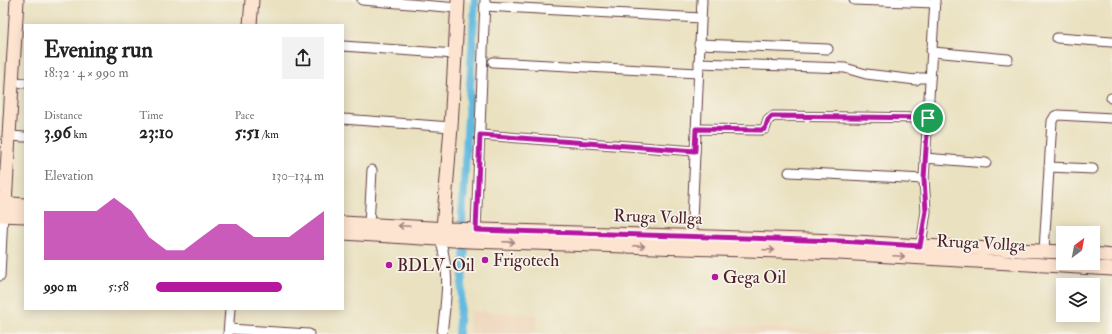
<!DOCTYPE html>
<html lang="en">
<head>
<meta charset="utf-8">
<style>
	body { margin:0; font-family:"IM FELL Double Pica",serif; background:#f2f2f2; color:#222; height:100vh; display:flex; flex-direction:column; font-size:15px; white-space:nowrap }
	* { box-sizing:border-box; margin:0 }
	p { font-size:13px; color:#767676 }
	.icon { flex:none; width:22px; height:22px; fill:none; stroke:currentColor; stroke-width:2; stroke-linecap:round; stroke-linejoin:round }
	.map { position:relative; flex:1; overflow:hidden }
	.details { position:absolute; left:24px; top:24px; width:320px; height:286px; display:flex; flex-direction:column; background:#fff; border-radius:0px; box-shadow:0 2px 10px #0003 }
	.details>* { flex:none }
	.needle { width:26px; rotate:32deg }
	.tools { position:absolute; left:1056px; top:226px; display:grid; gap:8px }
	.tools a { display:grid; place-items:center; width:44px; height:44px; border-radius:0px; background:#fff; box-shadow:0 2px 10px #0003; font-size:20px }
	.pin { position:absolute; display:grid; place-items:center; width:34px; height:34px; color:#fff; margin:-17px; border:2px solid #fff; border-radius:50%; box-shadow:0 1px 4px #0007 }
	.round { display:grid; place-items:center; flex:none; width:42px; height:42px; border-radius:0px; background:#f2f2f2 }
	.headline { display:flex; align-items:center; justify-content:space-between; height:68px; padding:0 20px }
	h1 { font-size:22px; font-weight:800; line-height:30px }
	.figures { display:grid; grid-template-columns:repeat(3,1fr); gap:6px; height:68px; padding:4px 20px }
	.figures div { display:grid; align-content:center }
	.figures b { font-size:17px; font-weight:800 }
	.figures small { font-size:11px; font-weight:400 }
	.figures p { font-size:11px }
	.chart { height:112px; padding:8px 20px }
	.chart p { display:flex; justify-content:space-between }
	.chart svg { width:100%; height:72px; margin-top:4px; fill:#b5179e; opacity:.7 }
	ul { padding:0 20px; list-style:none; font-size:13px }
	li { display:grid; grid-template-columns:64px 48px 1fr; align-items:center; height:30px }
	li i { height:10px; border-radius:5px; background:#b5179e }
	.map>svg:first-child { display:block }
	.built { fill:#efd6bc }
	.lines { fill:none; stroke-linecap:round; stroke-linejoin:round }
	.canal { stroke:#62badf; stroke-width:8 }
	.street-casing { stroke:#623c41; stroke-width:11 }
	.secondary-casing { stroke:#623c41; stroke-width:15 }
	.street { stroke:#fff; stroke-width:9 }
	.secondary { stroke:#fde4d1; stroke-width:13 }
	.oneway { stroke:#a4827e }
	.route-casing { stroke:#fff; stroke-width:8 }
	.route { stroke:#b5179e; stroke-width:5 }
	.poi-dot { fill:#b5179e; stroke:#f7f3e8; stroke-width:1.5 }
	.labels { text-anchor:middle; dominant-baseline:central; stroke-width:3.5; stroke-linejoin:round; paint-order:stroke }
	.street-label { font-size:17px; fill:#4a1f2b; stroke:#f7f3e8 }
	.poi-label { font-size:17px; fill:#4a1f2b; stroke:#f7f3e8; text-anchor:start }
</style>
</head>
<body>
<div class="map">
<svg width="1112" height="334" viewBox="0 0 1112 334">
	<rect width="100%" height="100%" fill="#f7f3e8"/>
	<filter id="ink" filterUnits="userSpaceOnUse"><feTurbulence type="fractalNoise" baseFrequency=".025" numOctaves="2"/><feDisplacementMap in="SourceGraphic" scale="8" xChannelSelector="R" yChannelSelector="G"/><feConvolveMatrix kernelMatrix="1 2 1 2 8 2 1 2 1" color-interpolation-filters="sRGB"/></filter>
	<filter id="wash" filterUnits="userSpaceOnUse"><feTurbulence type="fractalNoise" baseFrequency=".012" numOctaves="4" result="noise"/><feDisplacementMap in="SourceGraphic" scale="16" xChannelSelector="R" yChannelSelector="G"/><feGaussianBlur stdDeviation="0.9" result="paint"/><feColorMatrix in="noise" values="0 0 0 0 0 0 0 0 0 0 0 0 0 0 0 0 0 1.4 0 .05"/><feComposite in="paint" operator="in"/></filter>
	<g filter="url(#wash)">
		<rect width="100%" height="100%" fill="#eae1c0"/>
		<g class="built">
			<path d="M 471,311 L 537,315 L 535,334 L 469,334 Z"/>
			<path d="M 699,325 L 889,334 L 699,334 Z"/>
		</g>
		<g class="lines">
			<path class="canal" d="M 458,334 L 465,246 L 462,217 L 475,0"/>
		</g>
	</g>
	<g filter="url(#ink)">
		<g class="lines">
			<g class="street-casing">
				<g id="street">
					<path d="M 362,0 L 458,8"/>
					<path d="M 854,0 L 935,3"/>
					<path d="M 485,6 L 701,18"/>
					<path d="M 1057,38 L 1112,42"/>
					<path d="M 699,44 L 828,49"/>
					<path d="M 343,46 L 455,54"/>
					<path d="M 931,50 L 933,52 L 1008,59"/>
					<path d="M 493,62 L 698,73"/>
					<path d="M 699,63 L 845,68 L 866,74 L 916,80 L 919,78 L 930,78"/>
					<path d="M 13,82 L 25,83"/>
					<path d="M 1111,98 L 1112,98"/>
					<path d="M 343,119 L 451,127"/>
					<path d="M 696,129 L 761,130 L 765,129 L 768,120 L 774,116 L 928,118"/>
					<path d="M 480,135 L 695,151"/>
					<path d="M 10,136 L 25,137"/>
					<path d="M 925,158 L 986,163"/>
					<path d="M 1049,167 L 1093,169"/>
					<path d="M 789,172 L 924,179"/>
					<path d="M 369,225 L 372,170"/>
					<path d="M 476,230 L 485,0"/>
					<path d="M 440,239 C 451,275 446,298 442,334"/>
					<path d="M 691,242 L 702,0"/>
					<path d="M 921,246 L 926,211 L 924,179 L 935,0"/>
					<path d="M 1044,250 L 1052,121 L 1055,116 L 1058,115 L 1112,118"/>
					<path d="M 0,276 L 3,215"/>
					<path d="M 229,329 L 309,334"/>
					<path d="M 228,334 L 230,309"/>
				</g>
			</g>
			<g class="secondary-casing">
				<g id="secondary">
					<path d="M 250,25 L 252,0"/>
					<path d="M 0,203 L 25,205"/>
					<path d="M 5,204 L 17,0"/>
					<path d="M 0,215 L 25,216"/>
					<path d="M 343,223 L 448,229 L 840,241 L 921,246 L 1063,252"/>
					<path d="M 443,229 L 451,127 L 458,0"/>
					<path d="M 343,233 L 470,241 L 839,253 L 1112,269"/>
					<path d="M 1093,254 L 1112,256"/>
				</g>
			</g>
			<use href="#street" class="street"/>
			<use href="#secondary" class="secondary"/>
		</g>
		<defs><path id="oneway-shaft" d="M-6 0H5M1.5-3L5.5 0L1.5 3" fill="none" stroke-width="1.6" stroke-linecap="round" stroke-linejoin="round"/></defs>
		<g class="oneway">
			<use href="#oneway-shaft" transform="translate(404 226) rotate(-177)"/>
			<use href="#oneway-shaft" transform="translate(509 242) rotate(2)"/>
			<use href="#oneway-shaft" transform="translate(639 246) rotate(2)"/>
			<use href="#oneway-shaft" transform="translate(769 250) rotate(2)"/>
			<use href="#oneway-shaft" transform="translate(899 256) rotate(3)"/>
		</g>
	</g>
	<g class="lines" filter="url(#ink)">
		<g class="route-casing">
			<path id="route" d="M 772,116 L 928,118 L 924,179 L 926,211 L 920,246 L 840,241 L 476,230 L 480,135 L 695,151 L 696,129 L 761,130 L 765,129 L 768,120 Z"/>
		</g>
		<use href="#route" class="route"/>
	</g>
	<g class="poi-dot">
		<circle cx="485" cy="260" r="4"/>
		<circle cx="389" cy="265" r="4"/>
		<circle cx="715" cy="277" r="4"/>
	</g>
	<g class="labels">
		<g class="street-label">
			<text transform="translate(658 217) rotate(2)">Rruga Vollga</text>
			<text transform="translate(981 243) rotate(3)">Rruga Vollga</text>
		</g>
		<g class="poi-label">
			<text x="493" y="260">Frigotech</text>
			<text x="397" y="265">BDLV-Oil</text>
			<text x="723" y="277">Gega Oil</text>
		</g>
	</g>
</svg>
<div class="tools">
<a><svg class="needle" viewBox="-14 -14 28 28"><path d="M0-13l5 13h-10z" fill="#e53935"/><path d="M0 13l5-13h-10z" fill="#767676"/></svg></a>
<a><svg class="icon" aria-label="layers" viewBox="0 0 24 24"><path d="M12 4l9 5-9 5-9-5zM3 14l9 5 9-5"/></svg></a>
</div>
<div class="pin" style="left:928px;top:118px;background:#1e9e55"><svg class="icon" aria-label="arrive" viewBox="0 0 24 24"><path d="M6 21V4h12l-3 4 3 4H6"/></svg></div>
<section class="details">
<div class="headline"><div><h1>Evening run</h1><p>18:32 · 4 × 990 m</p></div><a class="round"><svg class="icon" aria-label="share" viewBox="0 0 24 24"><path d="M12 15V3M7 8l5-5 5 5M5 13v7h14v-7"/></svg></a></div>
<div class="figures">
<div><p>Distance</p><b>3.96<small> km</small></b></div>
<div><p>Time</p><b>23:10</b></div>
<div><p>Pace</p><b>5:51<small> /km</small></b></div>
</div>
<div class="chart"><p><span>Elevation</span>130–134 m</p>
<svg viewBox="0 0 160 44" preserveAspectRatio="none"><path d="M0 44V14L10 14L20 14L30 14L40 6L50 14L60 30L70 38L80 38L90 30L100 22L110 22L120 30L130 30L140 30L150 22L160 14V44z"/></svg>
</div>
<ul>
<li><b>990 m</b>5:58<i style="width:75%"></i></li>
</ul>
</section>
</div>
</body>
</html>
